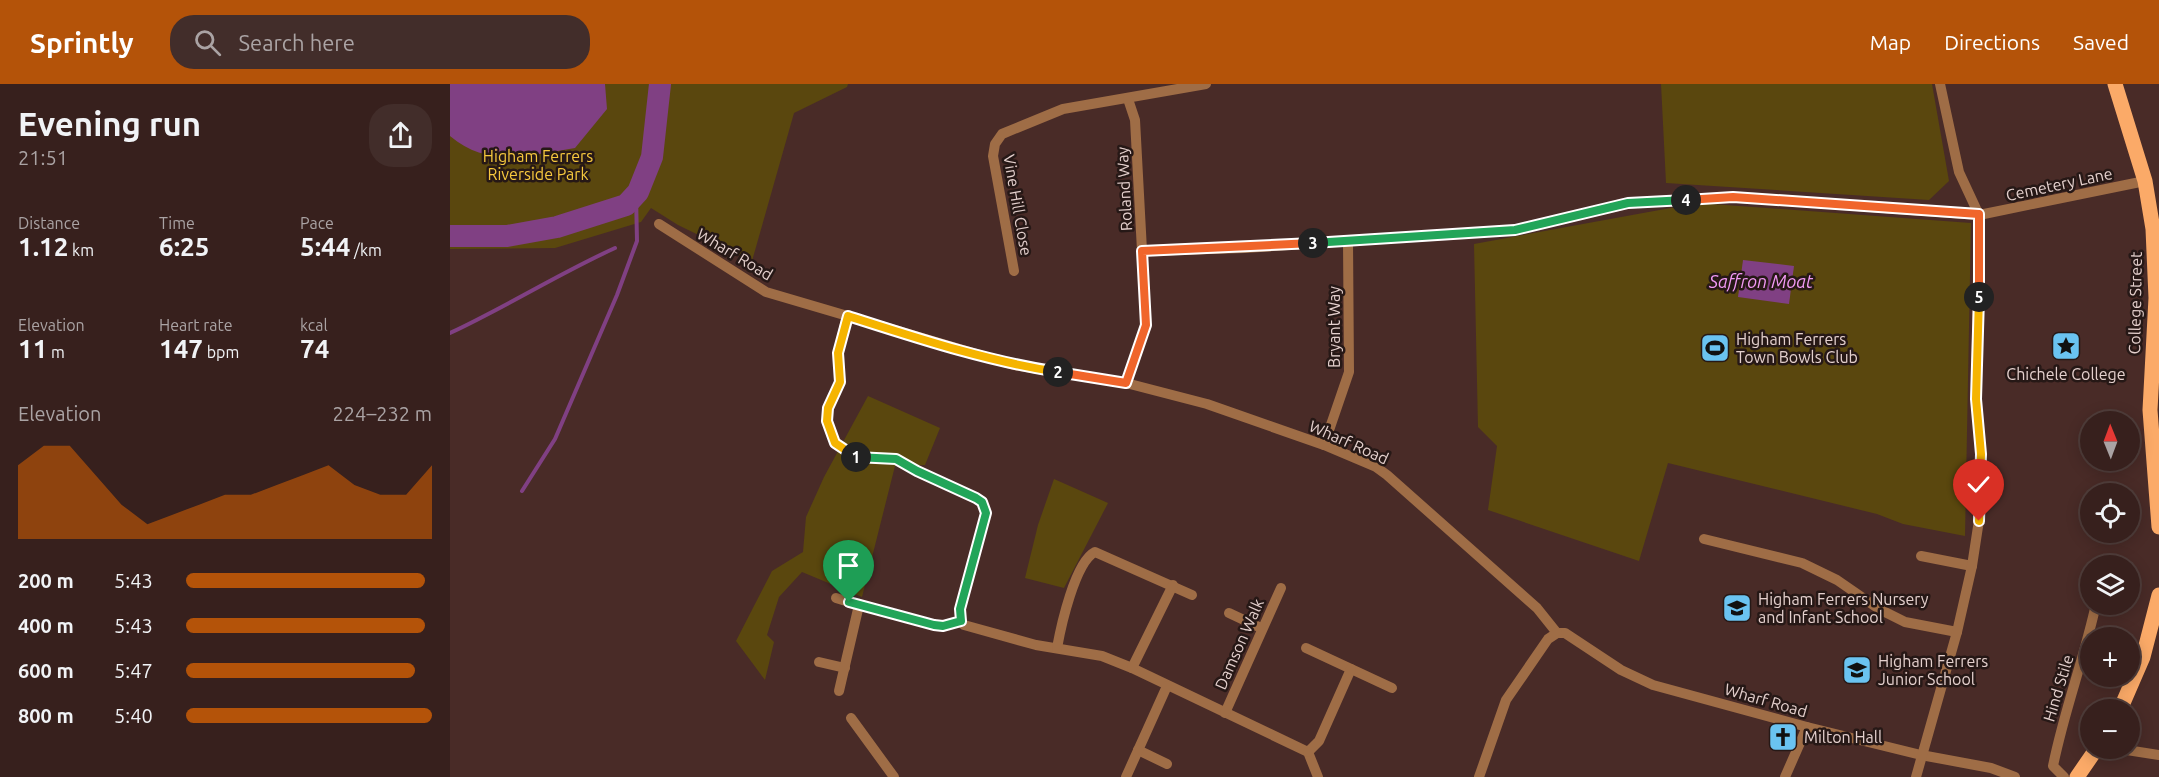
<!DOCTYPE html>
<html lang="en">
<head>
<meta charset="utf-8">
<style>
	body { margin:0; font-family:Ubuntu,sans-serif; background:#422d2a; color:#f1f3f6; height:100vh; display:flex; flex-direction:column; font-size:22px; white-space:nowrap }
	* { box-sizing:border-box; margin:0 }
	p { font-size:20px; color:#aaa3a4 }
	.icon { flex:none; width:33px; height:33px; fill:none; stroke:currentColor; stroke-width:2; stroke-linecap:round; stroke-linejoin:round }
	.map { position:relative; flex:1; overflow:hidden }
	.panel { display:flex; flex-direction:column; background:#37201d; width:450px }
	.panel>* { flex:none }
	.needle { width:39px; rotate:359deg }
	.tools { position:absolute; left:1630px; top:327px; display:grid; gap:12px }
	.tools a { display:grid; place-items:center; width:60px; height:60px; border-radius:50%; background:#37201d; box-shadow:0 3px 15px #0003,0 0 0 2px #513e3b; font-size:30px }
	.pin { position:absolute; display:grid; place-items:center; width:51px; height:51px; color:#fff; margin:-62px -26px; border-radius:50% 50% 50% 0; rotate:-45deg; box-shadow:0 0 6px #0007 }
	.pin .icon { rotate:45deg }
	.km { position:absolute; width:30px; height:30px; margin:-15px; border-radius:50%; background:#222; color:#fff; font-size:16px; line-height:30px; text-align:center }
	.round { display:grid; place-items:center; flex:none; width:63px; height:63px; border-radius:24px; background:#422d2a }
	.head { display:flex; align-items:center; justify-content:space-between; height:102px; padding:0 18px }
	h1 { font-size:33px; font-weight:700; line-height:45px }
	.stats { display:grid; grid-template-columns:repeat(3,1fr); gap:9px; height:102px; padding:6px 18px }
	.stats div { display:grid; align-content:center }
	.stats b { font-size:26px; font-weight:700 }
	.stats small { font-size:16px; font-weight:400 }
	.stats p { font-size:16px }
	.chart { height:168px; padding:12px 18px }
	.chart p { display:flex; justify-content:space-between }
	.chart svg { width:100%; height:108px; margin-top:6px; fill:#b45309; opacity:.7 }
	ul { padding:0 18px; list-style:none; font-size:20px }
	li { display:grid; grid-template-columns:96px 72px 1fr; align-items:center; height:45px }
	li i { height:15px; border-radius:8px; background:#b45309 }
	header { display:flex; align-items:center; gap:36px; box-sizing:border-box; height:84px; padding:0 30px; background:#b45309; color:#fff }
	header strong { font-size:28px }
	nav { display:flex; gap:33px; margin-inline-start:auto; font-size:21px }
	.search { width:420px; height:54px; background:#422d2a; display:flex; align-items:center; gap:15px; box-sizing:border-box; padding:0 21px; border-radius:24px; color:#aaa3a4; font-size:22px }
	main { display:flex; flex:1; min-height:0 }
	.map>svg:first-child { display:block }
	.green { fill:#5a470e }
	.water { fill:#804083 }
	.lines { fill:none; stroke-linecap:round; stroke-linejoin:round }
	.stream { stroke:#804083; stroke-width:4 }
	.river { stroke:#804083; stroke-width:22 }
	.minor { stroke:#9f6d46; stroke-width:10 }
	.primary { stroke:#fbaa68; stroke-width:15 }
	.split-1-casing { stroke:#fff; stroke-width:12 }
	.split-2-casing { stroke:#fff; stroke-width:12 }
	.split-3-casing { stroke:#fff; stroke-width:12 }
	.split-4-casing { stroke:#fff; stroke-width:12 }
	.split-5-casing { stroke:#fff; stroke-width:12 }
	.split-6-casing { stroke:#fff; stroke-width:12 }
	.split-1 { stroke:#22a559; stroke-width:8 }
	.split-2 { stroke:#f5b400; stroke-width:8 }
	.split-3 { stroke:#f0652b; stroke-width:8 }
	.split-4 { stroke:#22a559; stroke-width:8 }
	.split-5 { stroke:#f0652b; stroke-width:8 }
	.split-6 { stroke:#f5b400; stroke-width:8 }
	.labels { text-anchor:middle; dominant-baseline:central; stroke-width:5; stroke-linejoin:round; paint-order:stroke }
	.park-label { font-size:16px; fill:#f6c83e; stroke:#261816 }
	.street-label { font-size:16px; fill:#e4d0cd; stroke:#261816 }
	.poi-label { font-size:16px; fill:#e4d0cd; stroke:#261816; text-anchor:start }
	.water-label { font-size:18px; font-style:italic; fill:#f199f4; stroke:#261816 }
</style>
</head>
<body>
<header>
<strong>Sprintly</strong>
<div class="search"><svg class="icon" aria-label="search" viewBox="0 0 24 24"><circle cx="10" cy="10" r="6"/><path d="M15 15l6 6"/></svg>Search here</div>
<nav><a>Map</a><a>Directions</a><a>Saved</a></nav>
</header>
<main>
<section class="panel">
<div class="head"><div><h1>Evening run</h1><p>21:51</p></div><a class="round"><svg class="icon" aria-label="share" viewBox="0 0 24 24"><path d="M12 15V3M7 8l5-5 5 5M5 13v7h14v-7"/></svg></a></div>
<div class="stats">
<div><p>Distance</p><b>1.12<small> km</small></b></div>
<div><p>Time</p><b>6:25</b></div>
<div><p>Pace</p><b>5:44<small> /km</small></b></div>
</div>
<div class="stats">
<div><p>Elevation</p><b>11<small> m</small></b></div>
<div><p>Heart rate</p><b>147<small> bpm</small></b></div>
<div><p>kcal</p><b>74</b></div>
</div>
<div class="chart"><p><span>Elevation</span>224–232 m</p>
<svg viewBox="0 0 160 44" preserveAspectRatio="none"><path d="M0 44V14L10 6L20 6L30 18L40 30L50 38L60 34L70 30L80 26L90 26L100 22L110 18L120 14L130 22L140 26L150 26L160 14V44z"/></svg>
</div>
<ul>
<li><b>200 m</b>5:43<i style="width:97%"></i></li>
<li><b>400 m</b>5:43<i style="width:97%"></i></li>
<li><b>600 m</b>5:47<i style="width:93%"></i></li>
<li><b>800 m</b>5:40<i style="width:100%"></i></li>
</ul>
</section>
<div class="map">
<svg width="1709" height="693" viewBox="0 0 1709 693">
	<rect width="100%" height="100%" fill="#492b27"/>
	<g class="green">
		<path d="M 0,0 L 398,0 L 397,3 L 344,29 L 302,177 L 228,141 L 201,124 L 191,138 L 105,164 L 0,165 Z"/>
		<path d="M 1211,0 L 1482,0 L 1499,97 L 1479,116 L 1216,99 Z"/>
		<path d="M 1248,119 L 1521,139 L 1515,452 L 1453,440 L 1427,430 L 1218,379 L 1189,477 L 1038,426 L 1047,362 L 1028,343 L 1024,160 Z"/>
		<path d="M 418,312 L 490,344 L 475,381 L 445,382 L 412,513 L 352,488 L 329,513 L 317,551 L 324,558 L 315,596 L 286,557 L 322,487 L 353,468 L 356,433 L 374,393 Z"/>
		<path d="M 604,395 L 658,419 L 614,504 L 575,494 L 588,441 Z"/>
	</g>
	<g class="water">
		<path d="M 0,0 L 155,0 L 157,25 L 125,64 C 79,71 39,85 0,52 Z"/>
		<path d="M 1293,176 L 1344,182 L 1339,220 L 1288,213 Z"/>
	</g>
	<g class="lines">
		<g class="stream">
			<path d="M 0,249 C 56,223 108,190 165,164"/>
			<path d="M 72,407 L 105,355 L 167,211 L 187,157 L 186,111"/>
		</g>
		<path class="river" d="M 0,152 L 57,152 L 107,143 L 176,121 L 188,108 L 202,73 L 210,0"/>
		<g class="minor">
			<path d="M 209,140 L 316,208 L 564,281 L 676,299 L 757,320 L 874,361 L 926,383 L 937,391 L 1087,524 L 1107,549 L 1115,549 L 1171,586 L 1203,601 L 1357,643 L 1471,671 L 1541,684 L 1565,693"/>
			<path d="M 692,167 L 795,164 L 1064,146 L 1178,119 L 1283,113 L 1529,131 L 1695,97"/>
			<path d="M 564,187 L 543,72 L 545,60 L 552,50 L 613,25 L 756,0"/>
			<path d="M 397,232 L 388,269 L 390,298 L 378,324 L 377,337 L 385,359 L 405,373 L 446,375 L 467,387 L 526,414 L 532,418 L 536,429 L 510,525 L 511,537 L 514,541 L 586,561 L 652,572 L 682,584 L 858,668 L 868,693"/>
			<path d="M 676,299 L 696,241 L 685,36 L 678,15"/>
			<path d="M 874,361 L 899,288 L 898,157"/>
			<path d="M 1254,455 L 1352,479 L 1387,496 L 1429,525 L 1455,538 L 1507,548"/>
			<path d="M 1471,472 L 1522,482"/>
			<path d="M 386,514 L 409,521"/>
			<path d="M 779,529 L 811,544"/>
			<path d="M 607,564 C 611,542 625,478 645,468 L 742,511"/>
			<path d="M 856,564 L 942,604"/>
			<path d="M 369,578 L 395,584"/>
			<path d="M 682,584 L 723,501"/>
			<path d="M 389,607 L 409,521 L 484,541 L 493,542 L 511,537"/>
			<path d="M 775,629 L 831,504"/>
			<path d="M 401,634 L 444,693"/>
			<path d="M 1664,664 L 1709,671"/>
			<path d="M 688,666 L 717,680"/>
			<path d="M 858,668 L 869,657 L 901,585"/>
			<path d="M 676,693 L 717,602"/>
			<path d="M 1029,693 L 1056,616 L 1098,555 L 1107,549"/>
			<path d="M 1335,693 L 1357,643"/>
			<path d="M 1466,693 L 1507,548 L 1522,482 L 1531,423 L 1531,370 L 1526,316 L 1529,131 L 1509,88 L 1490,0"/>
			<path d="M 1614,693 L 1603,682 C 1614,627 1634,575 1646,520"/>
		</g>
		<g class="primary">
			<path d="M 1665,0 L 1695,97 L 1703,145 L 1706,214 L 1700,326 L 1709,443"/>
			<path d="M 1670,626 L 1693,573 L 1709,511"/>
			<path d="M 1627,693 L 1647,664"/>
		</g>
	</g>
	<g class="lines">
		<g class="split-1-casing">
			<path id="split-1" d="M 399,518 L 484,541 L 493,542 L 511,537 L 510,525 L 536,429 L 532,418 L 526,414 L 467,387 L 446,375 L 406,373"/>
		</g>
		<g class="split-2-casing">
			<path id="split-2" d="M 406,373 L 385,359 L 377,337 L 378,324 L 390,298 L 388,269 L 398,232 C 467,254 536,277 608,288"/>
		</g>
		<g class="split-3-casing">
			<path id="split-3" d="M 608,288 L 676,299 L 696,241 L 692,167 L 863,159"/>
		</g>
		<g class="split-4-casing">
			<path id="split-4" d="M 863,159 L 1065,146 L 1178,119 L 1236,116"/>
		</g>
		<g class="split-5-casing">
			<path id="split-5" d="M 1236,116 L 1283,113 L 1529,130 L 1529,213"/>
		</g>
		<g class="split-6-casing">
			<path id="split-6" d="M 1529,213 L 1526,315 L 1531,370 L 1529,437"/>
		</g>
		<use href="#split-1" class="split-1"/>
		<use href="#split-2" class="split-2"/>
		<use href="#split-3" class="split-3"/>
		<use href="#split-4" class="split-4"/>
		<use href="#split-5" class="split-5"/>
		<use href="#split-6" class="split-6"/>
	</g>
	<defs>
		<g id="sight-square" transform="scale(1.5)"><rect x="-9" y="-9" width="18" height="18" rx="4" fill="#6ac3f1" stroke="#261816"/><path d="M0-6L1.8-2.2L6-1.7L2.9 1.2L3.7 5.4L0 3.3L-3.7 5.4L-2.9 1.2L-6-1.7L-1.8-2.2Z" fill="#111"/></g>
		<g id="stadium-square" transform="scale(1.5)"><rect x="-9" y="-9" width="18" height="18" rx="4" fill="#6ac3f1" stroke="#261816"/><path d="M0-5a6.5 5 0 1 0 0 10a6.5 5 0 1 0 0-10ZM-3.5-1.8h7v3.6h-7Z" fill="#111"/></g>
		<g id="school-square" transform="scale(1.5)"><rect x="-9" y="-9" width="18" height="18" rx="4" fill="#6ac3f1" stroke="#261816"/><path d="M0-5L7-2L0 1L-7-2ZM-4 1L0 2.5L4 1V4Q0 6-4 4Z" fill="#111"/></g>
		<g id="church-square" transform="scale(1.5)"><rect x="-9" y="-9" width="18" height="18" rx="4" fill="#6ac3f1" stroke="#261816"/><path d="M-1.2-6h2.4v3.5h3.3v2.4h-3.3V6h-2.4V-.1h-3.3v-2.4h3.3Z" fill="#111"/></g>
	</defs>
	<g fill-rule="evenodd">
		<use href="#sight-square" x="1616" y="262"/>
		<use href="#stadium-square" x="1265" y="264"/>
		<use href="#school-square" x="1287" y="524"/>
		<use href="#school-square" x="1407" y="586"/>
		<use href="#church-square" x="1333" y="653"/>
	</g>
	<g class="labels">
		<g class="park-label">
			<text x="88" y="72">Higham Ferrers<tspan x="88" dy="18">Riverside Park</tspan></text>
		</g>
		<g class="street-label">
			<text transform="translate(1609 100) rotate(-12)">Cemetery Lane</text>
			<text transform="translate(674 105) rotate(-93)">Roland Way</text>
			<text transform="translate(568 121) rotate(80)">Vine Hill Close</text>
			<text transform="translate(285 170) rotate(31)">Wharf Road</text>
			<text transform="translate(1685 219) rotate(-89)">College Street</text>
			<text transform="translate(884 243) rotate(-90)">Bryant Way</text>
			<text transform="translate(899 358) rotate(24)">Wharf Road</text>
			<text transform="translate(789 560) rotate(-66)">Damson Walk</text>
			<text transform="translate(1608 604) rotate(-73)">Hind Stile</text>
			<text transform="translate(1316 616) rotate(16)">Wharf Road</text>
		</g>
		<g class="poi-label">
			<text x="1286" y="255">Higham Ferrers<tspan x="1286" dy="18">Town Bowls Club</tspan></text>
			<text x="1616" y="290" text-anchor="middle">Chichele College</text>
			<text x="1308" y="515">Higham Ferrers Nursery<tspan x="1308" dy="18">and Infant School</tspan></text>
			<text x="1428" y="577">Higham Ferrers<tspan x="1428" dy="18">Junior School</tspan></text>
			<text x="1354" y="653">Milton Hall</text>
		</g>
		<g class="water-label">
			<text x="1311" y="197">Saffron Moat</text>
		</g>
	</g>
</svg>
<div class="tools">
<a><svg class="needle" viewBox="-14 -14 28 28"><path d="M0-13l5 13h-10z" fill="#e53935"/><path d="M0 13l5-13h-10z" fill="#aaa3a4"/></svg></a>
<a><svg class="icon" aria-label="locate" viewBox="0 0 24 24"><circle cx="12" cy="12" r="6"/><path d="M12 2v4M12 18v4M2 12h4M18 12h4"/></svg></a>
<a><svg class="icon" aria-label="layers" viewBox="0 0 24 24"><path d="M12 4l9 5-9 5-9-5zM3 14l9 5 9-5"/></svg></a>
<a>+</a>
<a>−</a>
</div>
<div class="pin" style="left:399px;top:518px;background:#1e9e55"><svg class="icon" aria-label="arrive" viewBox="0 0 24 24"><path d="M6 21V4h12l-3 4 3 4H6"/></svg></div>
<div class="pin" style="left:1529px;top:437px;background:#d93025"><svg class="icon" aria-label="check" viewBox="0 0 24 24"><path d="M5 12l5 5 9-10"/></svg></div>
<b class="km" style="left:406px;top:373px">1</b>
<b class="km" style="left:608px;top:288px">2</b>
<b class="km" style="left:863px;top:159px">3</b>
<b class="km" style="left:1236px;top:116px">4</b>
<b class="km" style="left:1529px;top:213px">5</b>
</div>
</main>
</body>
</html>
